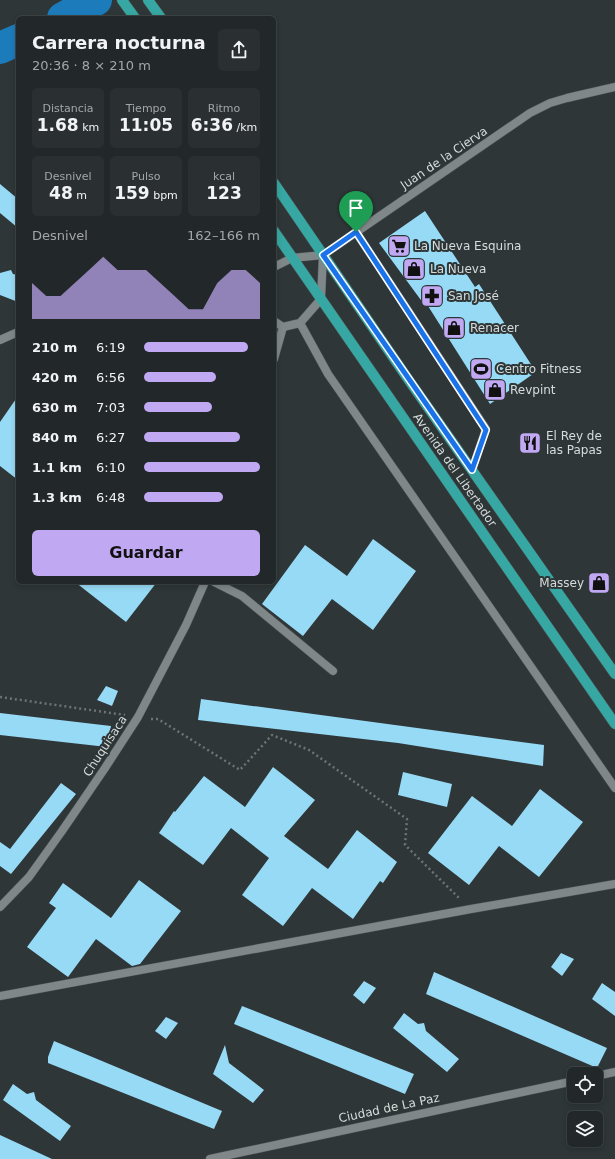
<!DOCTYPE html>
<html lang="es">
<head>
<meta charset="utf-8">
<style>
	body { margin:0; font-family:"DejaVu Sans",sans-serif; background:#2a3031; color:#f1f3f6; height:100vh; display:flex; flex-direction:column; font-size:15px; white-space:nowrap }
	* { box-sizing:border-box; margin:0 }
	p { font-size:13px; color:#a2a6a8 }
	.icon { flex:none; width:22px; height:22px; fill:none; stroke:currentColor; stroke-width:2; stroke-linecap:round; stroke-linejoin:round }
	.map { position:relative; flex:1; overflow:hidden }
	.side { position:absolute; left:16px; top:16px; width:260px; height:568px; display:flex; flex-direction:column; background:#222829; border-radius:6px; box-shadow:0 2px 6px #0003,0 0 0 1px #3f4446 }
	.side>* { flex:none }
	.buttons { position:absolute; left:567px; top:1067px; display:grid; gap:8px }
	.buttons a { display:grid; place-items:center; width:36px; height:36px; border-radius:6px; background:#222829; box-shadow:0 2px 6px #0003,0 0 0 1px #3f4446; font-size:20px }
	.pin { position:absolute; display:grid; place-items:center; width:34px; height:34px; color:#fff; margin:-41px -17px; border-radius:50% 50% 50% 0; rotate:-45deg; box-shadow:0 0 4px #0007 }
	.pin .icon { rotate:45deg }
	.round { display:grid; place-items:center; flex:none; width:42px; height:42px; border-radius:6px; background:#2a3031 }
	.headline { display:flex; align-items:center; justify-content:space-between; height:68px; padding:0 16px }
	h1 { font-size:18px; font-weight:800; line-height:30px }
	.figures { display:grid; grid-template-columns:repeat(3,1fr); gap:6px; height:68px; padding:4px 16px }
	.figures div { display:grid; align-content:center; border-radius:6px; background:#2a3031; text-align:center }
	.figures b { font-size:17px; font-weight:800 }
	.figures small { font-size:11px; font-weight:400 }
	.figures p { font-size:11px }
	.chart { height:112px; padding:8px 16px }
	.chart p { display:flex; justify-content:space-between }
	.chart svg { width:100%; height:72px; margin-top:4px; fill:#c1a8f3; opacity:.7 }
	.button { display:flex; gap:8px; margin-top:auto; padding:8px 16px }
	.button a { flex:1; height:46px; border-radius:6px; background:#c1a8f3; color:#111; font-size:16px; font-weight:800; line-height:46px; text-align:center }
	ul { padding:0 16px; list-style:none; font-size:13px }
	li { display:grid; grid-template-columns:64px 48px 1fr; align-items:center; height:30px }
	li i { height:10px; border-radius:5px; background:#c1a8f3 }
	.map>svg:first-child { display:block }
	.lines { fill:none; stroke-linecap:round; stroke-linejoin:round }
	.river { stroke:#1c7cbb; stroke-width:32 }
	.building { fill:#97daf6 }
	.service-casing { stroke:#4c5253; stroke-width:9 }
	.minor-casing { stroke:#4c5253; stroke-width:9 }
	.primary-casing { stroke:#4c5253; stroke-width:11 }
	.path { stroke:#6d7475; stroke-width:2.5; stroke-dasharray:2 3; stroke-linecap:butt }
	.service { stroke:#7f8788; stroke-width:8 }
	.minor { stroke:#7f8788; stroke-width:8 }
	.primary { stroke:#36a7a2; stroke-width:10 }
	.route-casing { stroke:#fff; stroke-width:8 }
	.route { stroke:#1a73e8; stroke-width:5 }
	.labels { text-anchor:middle; dominant-baseline:central; stroke-width:4; stroke-linejoin:round; paint-order:stroke }
	.street-label { font-size:12px; fill:#d6dbdb; stroke:#2e3637 }
	.poi-label { font-size:12px; fill:#d6dbdb; stroke:#2e3637; text-anchor:start }
</style>
</head>
<body>
<div class="map">
<svg width="615" height="1159" viewBox="0 0 615 1159">
	<rect width="100%" height="100%" fill="#2e3637"/>
	<g class="lines">
		<g class="river">
			<path d="M 63,18 L 96,0"/>
			<path d="M 0,48 L 18,40"/>
		</g>
	</g>
	<g class="building">
		<path d="M 0,184 L 18,199 L 18,228 L 0,213 Z"/>
		<path d="M 425,211 L 475,287 L 479,284 L 536,372 L 490,404 L 428,306 L 426,307 L 379,243 Z"/>
		<path d="M 11,270 L 13,274 L 18,275 L 18,302 L 0,295 L 0,273 Z"/>
		<path d="M 18,396 L 18,480 L 0,466 L 0,422 Z"/>
		<path d="M 373,539 L 416,571 L 373,630 L 332,599 L 303,636 L 262,604 L 305,545 L 347,576 Z"/>
		<path d="M 75,582 L 157,582 L 126,622 Z"/>
		<path d="M 106,686 L 118,691 L 112,706 L 97,700 Z"/>
		<path d="M 201,699 L 544,745 L 543,766 L 398,743 L 198,720 Z"/>
		<path d="M 0,713 L 111,726 L 107,747 L 0,735 Z"/>
		<path d="M 273,767 L 315,800 L 284,836 L 328,869 L 357,830 L 397,862 L 383,883 L 380,881 L 353,919 L 312,888 L 283,926 L 242,895 L 269,858 L 231,828 L 203,865 L 159,833 L 174,811 L 175,812 L 204,776 L 245,807 Z"/>
		<path d="M 403,772 L 452,784 L 447,807 L 398,795 Z"/>
		<path d="M 61,783 L 76,794 L 11,874 L 0,866 L 0,842 L 10,849 Z"/>
		<path d="M 540,789 L 583,822 L 539,877 L 499,846 L 469,885 L 428,853 L 472,796 L 512,826 Z"/>
		<path d="M 139,880 L 181,911 L 140,964 L 132,966 L 96,939 L 68,977 L 27,947 L 56,908 L 49,903 L 63,883 L 111,918 Z"/>
		<path d="M 561,953 L 574,959 L 562,976 L 551,967 Z"/>
		<path d="M 434,972 L 607,1048 L 597,1068 L 426,994 Z"/>
		<path d="M 364,981 L 376,988 L 364,1004 L 353,995 Z"/>
		<path d="M 602,983 L 615,992 L 615,1016 L 592,999 Z"/>
		<path d="M 242,1006 L 414,1074 L 405,1094 L 234,1024 Z"/>
		<path d="M 404,1013 L 418,1024 L 424,1023 L 426,1031 L 459,1059 L 447,1072 L 393,1028 Z"/>
		<path d="M 166,1017 L 178,1023 L 166,1039 L 155,1031 Z"/>
		<path d="M 54,1041 L 222,1111 L 214,1129 L 48,1063 L 48,1057 Z"/>
		<path d="M 225,1045 L 229,1063 L 264,1090 L 253,1103 L 213,1074 Z"/>
		<path d="M 13,1084 L 27,1094 L 34,1092 L 36,1100 L 71,1126 L 60,1141 L 3,1100 Z"/>
		<path d="M 0,1135 L 52,1159 L 0,1159 Z"/>
	</g>
	<g class="lines">
		<g class="service-casing">
			<g id="service">
				<path d="M 356,232 L 486,429 L 472,470"/>
				<path d="M 214,582 L 242,596 L 333,671"/>
			</g>
		</g>
		<g class="minor-casing">
			<g id="minor">
				<path d="M 274,267 L 292,258 L 323,255 L 530,113 L 550,103 L 567,98 L 615,87"/>
				<path d="M 274,321 L 283,327 L 300,323 L 321,299 L 323,255"/>
				<path d="M 300,323 L 328,374 L 615,788"/>
				<path d="M 0,340 L 18,332"/>
				<path d="M 274,359 L 283,327"/>
				<path d="M 0,907 L 29,877 L 62,831 L 105,768 L 138,717 L 186,625 L 205,582"/>
				<path d="M 0,996 L 471,909 L 615,884"/>
				<path d="M 596,1076 L 615,1072"/>
				<path d="M 210,1159 L 574,1081"/>
			</g>
		</g>
		<g class="primary-casing">
			<g id="primary">
				<path d="M 122,0 L 135,18"/>
				<path d="M 148,0 L 161,18"/>
				<path d="M 274,183 L 408,379 L 615,674"/>
				<path d="M 274,231 L 615,724"/>
			</g>
		</g>
		<g class="path">
			<path d="M 0,697 L 125,715"/>
			<path d="M 151,719 L 158,719 L 240,770 L 272,735 L 309,750 L 407,819 L 405,845 L 460,899"/>
		</g>
		<use href="#service" class="service"/>
		<use href="#minor" class="minor"/>
		<use href="#primary" class="primary"/>
	</g>
	<g class="lines">
		<g class="route-casing">
			<path id="route" d="M 356,232 L 486,430 L 472,470 L 323,255 Z"/>
		</g>
		<use href="#route" class="route"/>
	</g>
	<defs>
		<g id="supermarket-square" transform="scale(1.15)"><rect x="-9" y="-9" width="18" height="18" rx="4" fill="#c1a8f3" stroke="#2e3637"/><path d="M-6-5.5h2.5l.6 2H6L4.5 2H-2.5L-4.4-4H-6ZM-1.5 3.2a1.3 1.3 0 1 0 .1 0ZM3 3.2a1.3 1.3 0 1 0 .1 0Z" fill="#111"/></g>
		<g id="shop-square" transform="scale(1.15)"><rect x="-9" y="-9" width="18" height="18" rx="4" fill="#c1a8f3" stroke="#2e3637"/><path d="M-5-2.5h2.3a2.7 3.5 0 0 1 5.4 0H5L5.5 6h-11ZM-1.5-2.5h3a1.5 2.3 0 0 0-3 0Z" fill="#111"/></g>
		<g id="pharmacy-square" transform="scale(1.15)"><rect x="-9" y="-9" width="18" height="18" rx="4" fill="#c1a8f3" stroke="#2e3637"/><path d="M-2-6h4v4h4v4h-4v4h-4v-4h-4v-4h4Z" fill="#111"/></g>
		<g id="stadium-square" transform="scale(1.15)"><rect x="-9" y="-9" width="18" height="18" rx="4" fill="#c1a8f3" stroke="#2e3637"/><path d="M0-5a6.5 5 0 1 0 0 10a6.5 5 0 1 0 0-10ZM-3.5-1.8h7v3.6h-7Z" fill="#111"/></g>
		<g id="restaurant-square" transform="scale(1.15)"><rect x="-9" y="-9" width="18" height="18" rx="4" fill="#c1a8f3" stroke="#2e3637"/><path d="M-5-6h1v4h1v-4h1v4h1v-4h1v5L-1.5 .5V6h-2V.5L-5-1ZM5-6V6H3V1.5H1.5Q1.5-4 5-6Z" fill="#111"/></g>
	</defs>
	<g fill-rule="evenodd">
		<use href="#supermarket-square" x="399" y="246"/>
		<use href="#shop-square" x="414" y="269"/>
		<use href="#pharmacy-square" x="432" y="296"/>
		<use href="#shop-square" x="454" y="328"/>
		<use href="#stadium-square" x="481" y="369"/>
		<use href="#shop-square" x="495" y="390"/>
		<use href="#restaurant-square" x="530" y="443"/>
		<use href="#shop-square" x="599" y="583"/>
	</g>
	<g class="labels">
		<g class="street-label">
			<text transform="translate(444 158) rotate(-34)">Juan de la Cierva</text>
			<text transform="translate(455 470) rotate(55)">Avenida del Libertador</text>
			<text transform="translate(105 746) rotate(-57)">Chuquisaca</text>
			<text transform="translate(389 1108) rotate(-12)">Ciudad de La Paz</text>
		</g>
		<g class="poi-label">
			<text x="414" y="246">La Nueva Esquina</text>
			<text x="430" y="269">La Nueva</text>
			<text x="448" y="296">San José</text>
			<text x="470" y="328">Renacer</text>
			<text x="496" y="369">Centro Fitness</text>
			<text x="510" y="390">Revpint</text>
			<text x="546" y="436">El Rey de<tspan x="546" dy="14">las Papas</tspan></text>
			<text x="584" y="583" text-anchor="end">Massey</text>
		</g>
	</g>
</svg>
<div class="buttons">
<a><svg class="icon" aria-label="locate" viewBox="0 0 24 24"><circle cx="12" cy="12" r="6"/><path d="M12 2v4M12 18v4M2 12h4M18 12h4"/></svg></a>
<a><svg class="icon" aria-label="layers" viewBox="0 0 24 24"><path d="M12 4l9 5-9 5-9-5zM3 14l9 5 9-5"/></svg></a>
</div>
<div class="pin" style="left:356px;top:232px;background:#1e9e55"><svg class="icon" aria-label="arrive" viewBox="0 0 24 24"><path d="M6 21V4h12l-3 4 3 4H6"/></svg></div>
<section class="side">
<div class="headline"><div><h1>Carrera nocturna</h1><p>20:36 · 8 × 210 m</p></div><a class="round"><svg class="icon" aria-label="share" viewBox="0 0 24 24"><path d="M12 15V3M7 8l5-5 5 5M5 13v7h14v-7"/></svg></a></div>
<div class="figures">
<div><p>Distancia</p><b>1.68<small> km</small></b></div>
<div><p>Tiempo</p><b>11:05</b></div>
<div><p>Ritmo</p><b>6:36<small> /km</small></b></div>
</div>
<div class="figures">
<div><p>Desnivel</p><b>48<small> m</small></b></div>
<div><p>Pulso</p><b>159<small> bpm</small></b></div>
<div><p>kcal</p><b>123</b></div>
</div>
<div class="chart"><p><span>Desnivel</span>162–166 m</p>
<svg viewBox="0 0 160 44" preserveAspectRatio="none"><path d="M0 44V22L10 30L20 30L30 22L40 14L50 6L60 14L70 14L80 14L90 22L100 30L110 38L120 38L130 22L140 14L150 14L160 22V44z"/></svg>
</div>
<ul>
<li><b>210 m</b>6:19<i style="width:90%"></i></li>
<li><b>420 m</b>6:56<i style="width:62%"></i></li>
<li><b>630 m</b>7:03<i style="width:59%"></i></li>
<li><b>840 m</b>6:27<i style="width:83%"></i></li>
<li><b>1.1 km</b>6:10<i style="width:100%"></i></li>
<li><b>1.3 km</b>6:48<i style="width:68%"></i></li>
</ul>
<div class="button"><a>Guardar</a></div>
</section>
</div>
</body>
</html>
